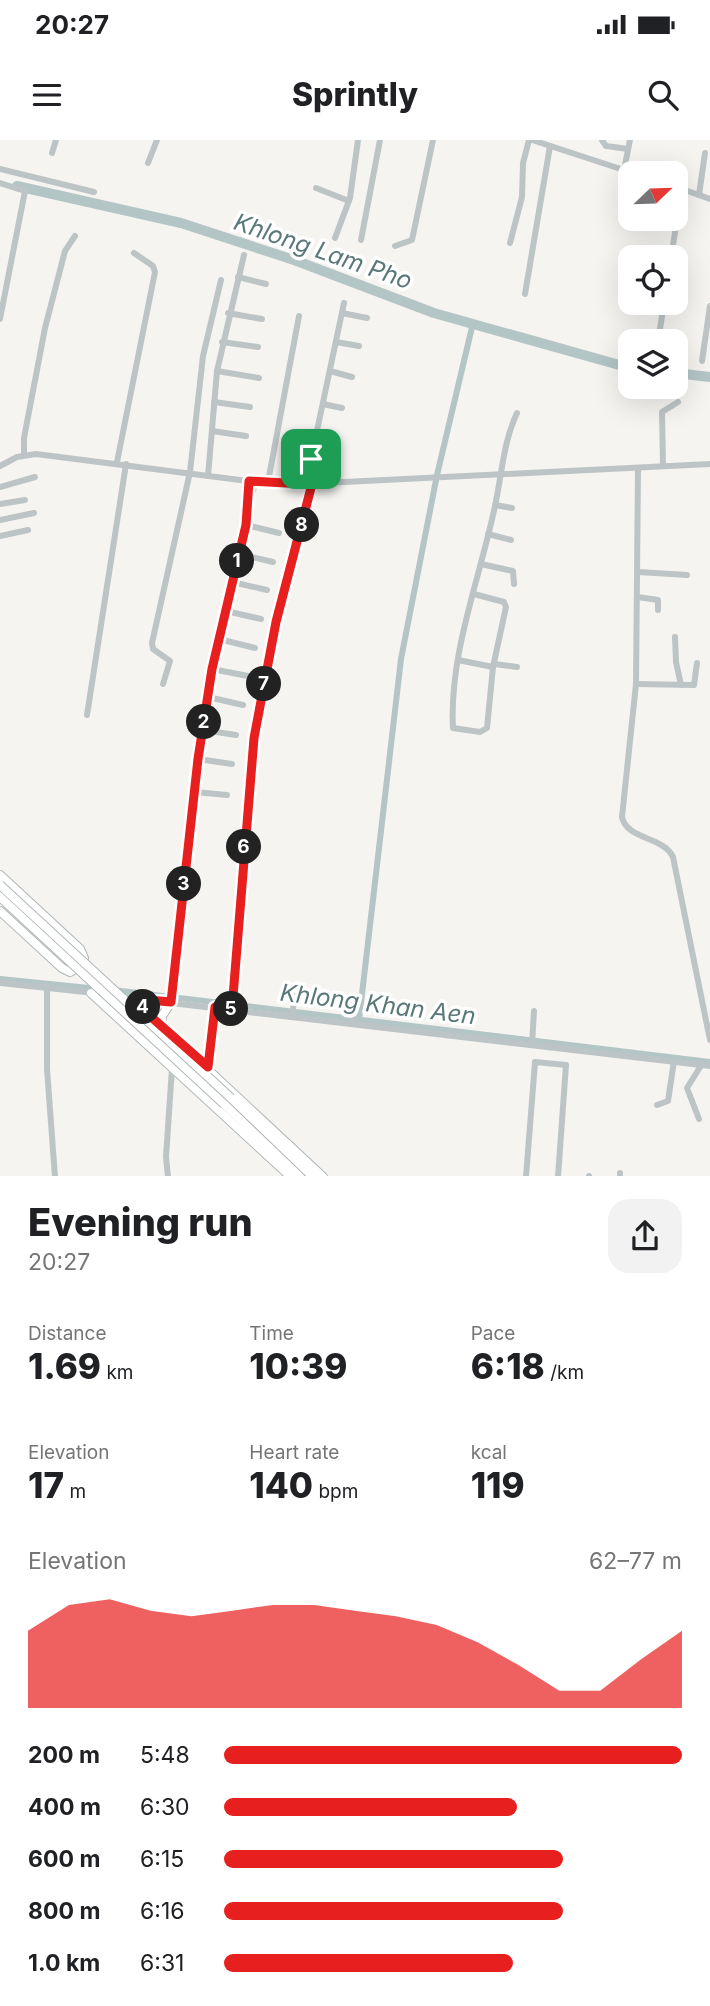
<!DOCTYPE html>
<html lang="en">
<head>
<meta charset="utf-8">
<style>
	body { margin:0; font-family:Inter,sans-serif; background:#f2f2f2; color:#202124; height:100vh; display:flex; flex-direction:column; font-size:26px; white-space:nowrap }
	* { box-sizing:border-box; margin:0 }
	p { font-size:23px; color:#757577 }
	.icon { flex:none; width:38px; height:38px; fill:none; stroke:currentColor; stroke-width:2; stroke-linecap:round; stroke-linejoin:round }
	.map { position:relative; height:1036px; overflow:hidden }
	.details { display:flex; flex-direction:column; background:#fff; flex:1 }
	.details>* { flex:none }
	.needle { width:46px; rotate:67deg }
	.tools { position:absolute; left:618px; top:21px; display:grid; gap:14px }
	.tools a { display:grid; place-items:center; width:70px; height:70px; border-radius:14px; background:#fff; box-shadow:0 7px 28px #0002; font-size:35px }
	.pin { position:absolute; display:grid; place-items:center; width:60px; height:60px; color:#fff; margin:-30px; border-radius:14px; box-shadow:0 4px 10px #0006 }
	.km { position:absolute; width:35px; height:35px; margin:-18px; border-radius:50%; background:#222; color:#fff; font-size:19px; line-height:35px; text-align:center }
	.round { display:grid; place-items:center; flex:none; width:74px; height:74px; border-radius:21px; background:#f2f2f2 }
	.headline { display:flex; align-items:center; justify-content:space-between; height:119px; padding:0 28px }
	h1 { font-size:38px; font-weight:800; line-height:52px }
	.figures { display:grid; grid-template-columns:repeat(3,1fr); gap:10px; height:119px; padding:7px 28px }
	.figures div { display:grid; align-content:center }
	.figures b { font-size:35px; font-weight:800 }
	.figures small { font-size:19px; font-weight:400 }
	.figures p { font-size:19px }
	.chart { height:196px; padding:14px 28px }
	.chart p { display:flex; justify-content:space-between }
	.chart svg { width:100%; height:126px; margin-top:7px; fill:#e71f1e; opacity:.7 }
	ul { padding:0 28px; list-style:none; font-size:23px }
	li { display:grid; grid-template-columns:112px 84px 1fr; align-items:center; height:52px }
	li i { height:18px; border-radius:9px; background:#e71f1e }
	.status { display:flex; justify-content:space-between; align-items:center; height:49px; padding:0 35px; background:#fff; direction:ltr }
	.status svg { height:19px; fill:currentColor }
	header { display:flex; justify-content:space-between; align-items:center; height:91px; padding:0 28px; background:#fff; font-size:32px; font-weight:800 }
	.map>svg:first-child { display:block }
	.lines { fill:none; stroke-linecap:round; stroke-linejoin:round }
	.canal { stroke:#b4c5c6; stroke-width:6 }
	.river { stroke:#b4c5c6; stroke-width:10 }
	.major-casing { stroke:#afb6b8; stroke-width:10 }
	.minor { stroke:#bdc4c6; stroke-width:6 }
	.major { stroke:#fff; stroke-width:8 }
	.major-bridge-casing { stroke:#afb6b8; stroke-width:10; stroke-linecap:butt }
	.major-bridge { stroke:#fff; stroke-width:8 }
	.route-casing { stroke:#fff; stroke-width:14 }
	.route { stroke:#e71f1e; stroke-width:9 }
	.labels { text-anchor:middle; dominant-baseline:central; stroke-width:7; stroke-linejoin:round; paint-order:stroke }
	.water-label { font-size:24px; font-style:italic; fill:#5a7879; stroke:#fff }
</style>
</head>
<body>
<div class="status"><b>20:27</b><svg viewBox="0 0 49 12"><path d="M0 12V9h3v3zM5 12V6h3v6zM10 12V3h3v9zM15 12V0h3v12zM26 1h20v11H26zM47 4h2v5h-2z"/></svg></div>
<header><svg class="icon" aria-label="menu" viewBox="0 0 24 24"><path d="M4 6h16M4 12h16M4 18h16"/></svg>Sprintly<svg class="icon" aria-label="search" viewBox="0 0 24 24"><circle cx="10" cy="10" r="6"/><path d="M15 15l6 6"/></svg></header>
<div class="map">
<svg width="710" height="1037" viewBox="0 0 710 1037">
	<rect width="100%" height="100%" fill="#f5f4f1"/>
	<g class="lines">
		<g class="canal">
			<path d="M 0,839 L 99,849"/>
			<path d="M 113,850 L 710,922"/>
			<path d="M 359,880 L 401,519 L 437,335 L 473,183"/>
		</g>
		<g class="river">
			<path d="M 17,46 L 181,83 L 294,120 L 434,173 L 630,228"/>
			<path d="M 676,233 L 710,237"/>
		</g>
		<g class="major-casing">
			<g id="major">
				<path d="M 0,735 L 80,809 L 84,818 L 82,825 L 70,832 L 62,828 L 0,771"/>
				<path d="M 91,853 L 291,1037"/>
				<path d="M 137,859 L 161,886 L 323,1037"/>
				<path d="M 161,886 L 162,876 L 171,862"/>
				<path d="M 231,958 L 313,1037"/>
				<path d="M 224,964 L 300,1037"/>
			</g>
		</g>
		<g class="minor">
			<path d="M 532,0 L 633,33"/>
			<path d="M 602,0 L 606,6 L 628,9"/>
			<path d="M 52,13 L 56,0"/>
			<path d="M 148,23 L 157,0"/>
			<path d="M 0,29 L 94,52"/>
			<path d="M 624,30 L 630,0"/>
			<path d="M 0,43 L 25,51 L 0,179"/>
			<path d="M 676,47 L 710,59"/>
			<path d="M 316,48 L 349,61"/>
			<path d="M 699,55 L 705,13"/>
			<path d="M 335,98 L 350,58 L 358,0"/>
			<path d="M 361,100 L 380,0"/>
			<path d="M 510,103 L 522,57 L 523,23 L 529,0"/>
			<path d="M 395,106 L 412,100 L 433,0"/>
			<path d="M 671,117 L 682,50"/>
			<path d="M 238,137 L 266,144"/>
			<path d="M 525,154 L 550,6"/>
			<path d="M 228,173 L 262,179"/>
			<path d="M 342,173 L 367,178"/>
			<path d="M 660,189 L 664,163"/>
			<path d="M 222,202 L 258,207"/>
			<path d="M 336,202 L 359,206"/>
			<path d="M 702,221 L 710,166"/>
			<path d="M 217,231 L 259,238"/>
			<path d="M 330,231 L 352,237"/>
			<path d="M 214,262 L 250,267"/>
			<path d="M 323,264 L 342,268"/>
			<path d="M 212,291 L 246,296"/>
			<path d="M 316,296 L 337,299"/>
			<path d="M 24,315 L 24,298 L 45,188 L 65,111 L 75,96"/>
			<path d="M 311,319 L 344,163"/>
			<path d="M 117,322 L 155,132 L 153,126 L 134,113"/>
			<path d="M 663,325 L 662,272 L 678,262"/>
			<path d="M 0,326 L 17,317 L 36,314 L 240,340 L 304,344 L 710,324"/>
			<path d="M 638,328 L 636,544 L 622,677 C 627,700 663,696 673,717 L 710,900"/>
			<path d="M 208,336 L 217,231 L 244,115"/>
			<path d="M 249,341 L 247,369 L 256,341"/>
			<path d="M 268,342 L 299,176"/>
			<path d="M 304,344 L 305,326 L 311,319 L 309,344"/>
			<path d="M 0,347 L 35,337"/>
			<path d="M 0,364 L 25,360"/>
			<path d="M 495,365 L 512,368"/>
			<path d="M 0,380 L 34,373"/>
			<path d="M 246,385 L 279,393"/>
			<path d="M 488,394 L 511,400"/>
			<path d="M 0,396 L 28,390"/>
			<path d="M 239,414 L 273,422"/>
			<path d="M 481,424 L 513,431 L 514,444"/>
			<path d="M 638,432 L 687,435"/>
			<path d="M 232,442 L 267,450"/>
			<path d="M 474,454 L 504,462 L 506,467 L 493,527 L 487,588 L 480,592 L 453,588 C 449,514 480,438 495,366 C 502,334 503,303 517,273"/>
			<path d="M 638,457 L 658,460 L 658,470"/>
			<path d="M 226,471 L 261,479"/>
			<path d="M 675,497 L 676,522 L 681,545"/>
			<path d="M 219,499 L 255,508"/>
			<path d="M 458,520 L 493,527"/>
			<path d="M 494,524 L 517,527"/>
			<path d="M 212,529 L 248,536"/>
			<path d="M 163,544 L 170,521 L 153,509 L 152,503 L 190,332 L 203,216 L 221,140"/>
			<path d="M 636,544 L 694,545 L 697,523"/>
			<path d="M 208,557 L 243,565"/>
			<path d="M 87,575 L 126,324"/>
			<path d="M 203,590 L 236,595"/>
			<path d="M 198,619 L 232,624"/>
			<path d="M 195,652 L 227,655"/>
			<path d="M 0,843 L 95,853"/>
			<path d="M 47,846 L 47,929 L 55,1037"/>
			<path d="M 120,857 L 710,926"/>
			<path d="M 171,862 L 198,619 L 212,529 L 247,369"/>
			<path d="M 232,869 L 254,598 L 276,482 L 312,344"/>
			<path d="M 292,875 L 295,856"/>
			<path d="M 352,882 L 353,857"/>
			<path d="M 532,904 L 534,871"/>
			<path d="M 208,927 L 215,867"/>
			<path d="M 657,965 L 668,961 L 674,921"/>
			<path d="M 699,979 L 687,948 L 702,924"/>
			<path d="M 168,1037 L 166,1017 L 172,928"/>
			<path d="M 526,1037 L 535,922 L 566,925 L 558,1037"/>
			<path d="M 589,1037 L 589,1036"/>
			<path d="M 620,1037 L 620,1033"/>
		</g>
		<use href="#major" class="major"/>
		<g class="major-bridge-casing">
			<g id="major-bridge">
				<path d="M 0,745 L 231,958"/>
				<path d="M 0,757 L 224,964"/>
			</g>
		</g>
		<use href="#major-bridge" class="major-bridge"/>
	</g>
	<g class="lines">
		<g class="route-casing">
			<path id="route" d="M 311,319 L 309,344 L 312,344 L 276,482 L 254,598 L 232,869 L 215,867 L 208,927 L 149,875 L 137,859 L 171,862 L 198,619 L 212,529 L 246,385 L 249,341 L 304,344 L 305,326 Z"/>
		</g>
		<use href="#route" class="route"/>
	</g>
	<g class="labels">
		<g class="water-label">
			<text transform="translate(323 111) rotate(19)">Khlong Lam Pho</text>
			<text transform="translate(378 864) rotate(7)">Khlong Khan Aen</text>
		</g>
	</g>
</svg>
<div class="tools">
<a><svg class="needle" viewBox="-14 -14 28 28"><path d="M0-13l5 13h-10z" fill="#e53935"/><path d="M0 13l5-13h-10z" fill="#757577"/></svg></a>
<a><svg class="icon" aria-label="locate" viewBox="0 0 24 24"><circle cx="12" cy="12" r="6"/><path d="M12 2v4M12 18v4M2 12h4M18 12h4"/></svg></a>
<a><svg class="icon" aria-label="layers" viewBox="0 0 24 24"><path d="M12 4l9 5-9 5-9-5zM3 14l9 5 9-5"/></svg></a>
</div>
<div class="pin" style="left:311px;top:319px;background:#1e9e55"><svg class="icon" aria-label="arrive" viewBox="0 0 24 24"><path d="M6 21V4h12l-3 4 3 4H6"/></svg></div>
<b class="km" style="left:237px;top:421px">1</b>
<b class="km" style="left:204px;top:582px">2</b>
<b class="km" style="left:184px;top:744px">3</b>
<b class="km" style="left:143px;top:867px">4</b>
<b class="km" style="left:231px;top:869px">5</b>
<b class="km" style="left:244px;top:707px">6</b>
<b class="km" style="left:264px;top:544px">7</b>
<b class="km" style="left:302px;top:385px">8</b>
</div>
<section class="details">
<div class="headline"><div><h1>Evening run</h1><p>20:27</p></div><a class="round"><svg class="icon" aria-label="share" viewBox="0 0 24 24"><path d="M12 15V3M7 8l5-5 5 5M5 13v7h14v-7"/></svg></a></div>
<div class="figures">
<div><p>Distance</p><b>1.69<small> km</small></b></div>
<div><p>Time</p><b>10:39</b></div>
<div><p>Pace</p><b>6:18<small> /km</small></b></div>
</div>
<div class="figures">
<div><p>Elevation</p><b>17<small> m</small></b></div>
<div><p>Heart rate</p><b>140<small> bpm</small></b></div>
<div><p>kcal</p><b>119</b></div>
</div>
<div class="chart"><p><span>Elevation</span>62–77 m</p>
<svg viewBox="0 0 160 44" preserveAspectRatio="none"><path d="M0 44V17L10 8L20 6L30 10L40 12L50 10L60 8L70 8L80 10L90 12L100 15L110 21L120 29L130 38L140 38L150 27L160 17V44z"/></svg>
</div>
<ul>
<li><b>200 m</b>5:48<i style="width:100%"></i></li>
<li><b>400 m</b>6:30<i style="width:64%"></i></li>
<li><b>600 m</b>6:15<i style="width:74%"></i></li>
<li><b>800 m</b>6:16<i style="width:74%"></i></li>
<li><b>1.0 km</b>6:31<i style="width:63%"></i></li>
</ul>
</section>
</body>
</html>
